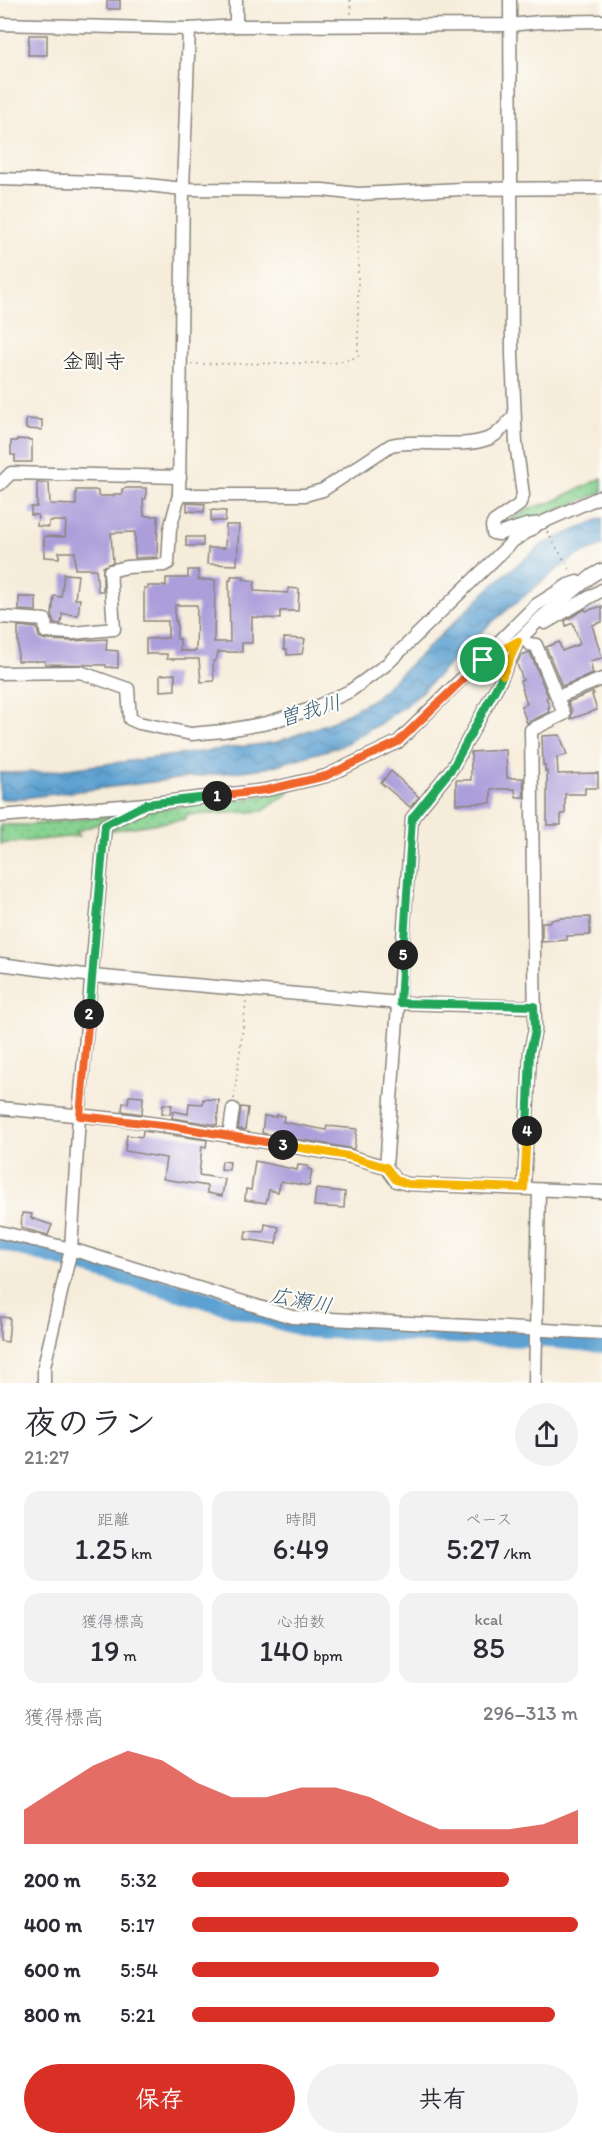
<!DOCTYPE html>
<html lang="ja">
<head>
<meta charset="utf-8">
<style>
	body { margin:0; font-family:Itim,"Klee One",sans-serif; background:#f2f2f3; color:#2b2b33; height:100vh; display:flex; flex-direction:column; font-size:22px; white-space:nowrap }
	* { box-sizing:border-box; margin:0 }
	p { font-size:20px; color:#7c7c81 }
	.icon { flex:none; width:33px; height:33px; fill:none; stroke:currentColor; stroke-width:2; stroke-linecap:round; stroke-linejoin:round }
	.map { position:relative; height:1383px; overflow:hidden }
	.drawer { display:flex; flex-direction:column; background:#fff; flex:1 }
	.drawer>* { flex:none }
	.pin { position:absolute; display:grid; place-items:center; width:51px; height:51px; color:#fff; margin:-26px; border:3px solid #fff; border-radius:50%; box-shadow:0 2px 6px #0007 }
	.km { position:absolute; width:30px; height:30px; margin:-15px; border-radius:50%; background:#222; color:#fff; font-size:16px; line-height:30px; text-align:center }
	.round { display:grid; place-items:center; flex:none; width:63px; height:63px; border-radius:32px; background:#f2f2f3 }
	.overview { display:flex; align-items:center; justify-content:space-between; height:102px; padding:0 24px }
	h1 { font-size:33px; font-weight:600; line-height:45px }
	.stats { display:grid; grid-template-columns:repeat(3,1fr); gap:9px; height:102px; padding:6px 24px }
	.stats div { display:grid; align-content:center; border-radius:15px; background:#f2f2f3; text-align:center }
	.stats b { font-size:30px; font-weight:600 }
	.stats small { font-size:16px; font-weight:400 }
	.stats p { font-size:16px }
	.chart { height:168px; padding:12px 24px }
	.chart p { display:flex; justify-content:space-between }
	.chart svg { width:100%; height:108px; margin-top:6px; fill:#d93025; opacity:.7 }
	.action { display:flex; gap:12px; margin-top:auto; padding:12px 24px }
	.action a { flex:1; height:69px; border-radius:36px; background:#d93025; color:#fff; font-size:24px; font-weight:600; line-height:69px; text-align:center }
	.action a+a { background:#f2f2f3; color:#2b2b33 }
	ul { padding:0 24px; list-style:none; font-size:20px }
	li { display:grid; grid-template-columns:96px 72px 1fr; align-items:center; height:45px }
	li i { height:15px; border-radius:8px; background:#d93025 }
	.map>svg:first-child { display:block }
	.grass { fill:url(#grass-dots); stroke:#527856; stroke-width:1.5 }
	.water { fill:url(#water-waves); stroke:#3c5e77; stroke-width:1.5 }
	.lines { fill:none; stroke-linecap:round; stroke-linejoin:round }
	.river { stroke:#5da1d2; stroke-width:18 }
	.building { fill:#ac9eda; fill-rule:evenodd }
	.minor-casing { stroke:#89847b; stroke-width:15 }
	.path { stroke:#89847b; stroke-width:1.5; stroke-dasharray:1.5 4.5; stroke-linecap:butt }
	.minor { stroke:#fff; stroke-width:12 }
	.split-1-casing { stroke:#fff; stroke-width:12 }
	.split-2-casing { stroke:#fff; stroke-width:12 }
	.split-3-casing { stroke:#fff; stroke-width:12 }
	.split-4-casing { stroke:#fff; stroke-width:12 }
	.split-5-casing { stroke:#fff; stroke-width:12 }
	.split-6-casing { stroke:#fff; stroke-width:12 }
	.split-7-casing { stroke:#fff; stroke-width:12 }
	.split-1 { stroke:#f0652b; stroke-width:8 }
	.split-2 { stroke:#22a559; stroke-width:8 }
	.split-3 { stroke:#f0652b; stroke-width:8 }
	.split-4 { stroke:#f5b400; stroke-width:8 }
	.split-5 { stroke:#22a559; stroke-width:8 }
	.split-6 { stroke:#22a559; stroke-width:8 }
	.split-7 { stroke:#f5b400; stroke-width:8 }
	.labels { text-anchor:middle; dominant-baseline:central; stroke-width:4.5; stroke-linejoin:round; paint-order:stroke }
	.neighbourhood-label { font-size:21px; fill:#1c1c1c; stroke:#fdfcf7 }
	.water-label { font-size:21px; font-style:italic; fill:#3c5e77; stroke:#fdfcf7 }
</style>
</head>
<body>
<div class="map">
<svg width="602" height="1383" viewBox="0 0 602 1383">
	<defs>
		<pattern id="grass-dots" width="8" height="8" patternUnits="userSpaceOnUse" patternTransform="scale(1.5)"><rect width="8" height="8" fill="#87d391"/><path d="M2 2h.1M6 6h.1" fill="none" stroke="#74b57c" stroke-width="1.8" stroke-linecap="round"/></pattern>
		<pattern id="water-waves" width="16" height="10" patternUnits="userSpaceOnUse" patternTransform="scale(1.5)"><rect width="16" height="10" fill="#5da1d2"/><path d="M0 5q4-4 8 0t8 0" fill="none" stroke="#4c82aa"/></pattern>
	</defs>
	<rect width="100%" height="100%" fill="#fdfcf7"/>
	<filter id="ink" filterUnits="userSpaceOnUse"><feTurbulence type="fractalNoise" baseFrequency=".0167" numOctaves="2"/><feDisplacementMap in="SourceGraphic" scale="12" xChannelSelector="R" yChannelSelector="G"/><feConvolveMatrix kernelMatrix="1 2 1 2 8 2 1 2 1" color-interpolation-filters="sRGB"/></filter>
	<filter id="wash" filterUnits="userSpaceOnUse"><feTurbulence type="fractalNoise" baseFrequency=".008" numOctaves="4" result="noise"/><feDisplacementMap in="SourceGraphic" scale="24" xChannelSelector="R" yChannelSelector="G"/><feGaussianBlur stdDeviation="1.35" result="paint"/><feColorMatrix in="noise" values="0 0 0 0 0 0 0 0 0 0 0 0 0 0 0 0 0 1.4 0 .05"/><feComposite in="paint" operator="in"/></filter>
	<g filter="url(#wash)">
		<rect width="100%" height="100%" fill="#f6ecda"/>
		<g class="grass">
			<path d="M 602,478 L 602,492 L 537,519 L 510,527 L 510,520 L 534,507 L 552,502 Z"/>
			<path d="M 289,790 L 290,792 L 263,811 L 186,815 L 185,819 L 106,831 L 126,817 L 148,810 L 246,799 Z"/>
			<path d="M 112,815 L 113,817 L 112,819 L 75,832 L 79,836 L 0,844 L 0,825 L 30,825 Z"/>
		</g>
		<path class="water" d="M 602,518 L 602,546 L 576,556 L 558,569 L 491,623 L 413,700 L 379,724 L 341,746 L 266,768 L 14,799 L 0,799 L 0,773 L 44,772 L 277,742 L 334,721 L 375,698 L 499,579 L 544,544 Z"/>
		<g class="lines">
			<path class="river" d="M 0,1241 L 308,1329 L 548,1339 L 602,1344"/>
		</g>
		<g id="blocks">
			<g class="building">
				<rect x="107" y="0" width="13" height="9"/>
				<path d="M 29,35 L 47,35 L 47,55 L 28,55 Z"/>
				<path d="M 26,419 L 42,420 L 42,430 L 26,429 Z"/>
				<path d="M 17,439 L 32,440 L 32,462 L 15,462 L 15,455 L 11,455 L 11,441 L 17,441 Z"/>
				<path d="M 37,483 L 49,483 L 50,504 L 76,505 L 76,490 L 95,490 L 98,491 L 98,496 L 114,496 L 114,494 L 122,494 L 122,489 L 127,488 L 146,488 L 146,499 L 143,499 L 144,516 L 158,516 L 157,557 L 135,558 L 135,532 L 111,533 L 113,562 L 103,567 L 103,591 L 98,591 L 96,569 L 75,569 L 75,552 L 59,552 L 59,558 L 44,557 L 44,536 L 65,537 L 66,521 L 49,521 L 49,527 L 37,526 L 38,515 L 31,515 L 31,507 L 37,507 Z"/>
				<path d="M 187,503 L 205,504 L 204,512 L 187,511 Z"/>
				<path d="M 211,510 L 226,511 L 225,521 L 211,521 Z"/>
				<path d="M 226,525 L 239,525 L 237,565 L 207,564 L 208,548 L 225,548 Z"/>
				<rect x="186" y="537" width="17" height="9"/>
				<path d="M 188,570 L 198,570 L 198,580 L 215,580 L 214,642 L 230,642 L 229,580 L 231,580 L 231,576 L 244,576 L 243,579 L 255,581 L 254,591 L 288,593 L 288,588 L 299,589 L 298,611 L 280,611 L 280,619 L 252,617 L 252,643 L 242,643 L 242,652 L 218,652 L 216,660 L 213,661 L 214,681 L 201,682 L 199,659 L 167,659 L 167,654 L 146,654 L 146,639 L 168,638 L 168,621 L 144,621 L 144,588 L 148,588 L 148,586 L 166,586 L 166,578 L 188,578 ZM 175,605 L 197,605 L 196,651 L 180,651 L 180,639 L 177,639 L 177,621 L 175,621 Z"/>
				<path d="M 64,574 L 78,575 L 75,599 L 80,599 L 78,615 L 62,614 L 61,624 L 54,624 L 52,615 L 54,596 L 61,597 Z"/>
				<path d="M 19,597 L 36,597 L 36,611 L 19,610 Z"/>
				<path d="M 602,606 L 602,622 L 592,625 L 602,658 L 590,661 L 593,674 L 562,686 L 546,647 L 559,642 L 562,651 L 580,644 L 573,623 L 566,626 L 565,621 L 585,609 L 586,611 Z"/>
				<path d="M 18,626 L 37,628 L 39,637 L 46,640 L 73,641 L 107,639 L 106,650 L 118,651 L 118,668 L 106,667 L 106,665 L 45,664 L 45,661 L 18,661 Z"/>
				<path d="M 284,638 L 305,639 L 302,654 L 287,655 L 287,650 L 284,649 Z"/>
				<path d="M 530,652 L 548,697 L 546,698 L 550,707 L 548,708 L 549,712 L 527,723 L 521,706 L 527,704 L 520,681 L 523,680 L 517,664 L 521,655 Z"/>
				<path d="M 175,674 L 175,690 L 160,691 L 160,675 Z"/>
				<path d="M 593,692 L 594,694 L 592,695 L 597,710 L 571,719 L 572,711 L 568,702 Z"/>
				<path d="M 560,735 L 567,755 L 557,757 L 558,774 L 598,773 L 598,788 L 585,788 L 585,794 L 565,794 L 565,814 L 561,814 L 561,825 L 547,825 L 547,771 L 545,771 L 545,765 L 543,765 L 542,736 Z"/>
				<path d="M 506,750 L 507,778 L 523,778 L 524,797 L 516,797 L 515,789 L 491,789 L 491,803 L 456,804 L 456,780 L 471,780 L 471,752 Z"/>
				<path d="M 391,771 L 419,797 L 410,807 L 381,783 Z"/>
				<path d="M 590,917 L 590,935 L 567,936 L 567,940 L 542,942 L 542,922 L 551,922 L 551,920 L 561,918 Z"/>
				<path d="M 129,1096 L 143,1097 L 142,1114 L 122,1111 L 123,1103 L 128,1103 Z"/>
				<path d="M 203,1099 L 219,1100 L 217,1125 L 172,1118 L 173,1111 L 188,1114 L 189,1103 L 203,1104 Z"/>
				<path d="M 163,1104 L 172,1105 L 170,1114 L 162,1113 Z"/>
				<path d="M 241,1107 L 248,1108 L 245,1130 L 238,1129 Z"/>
				<path d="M 276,1115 L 284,1116 L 283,1122 L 326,1130 L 327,1126 L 357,1129 L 354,1149 L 262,1133 L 264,1116 L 276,1117 Z"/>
				<path d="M 143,1131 L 207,1140 L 206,1147 L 202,1146 L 199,1175 L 225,1179 L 222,1196 L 207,1193 L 207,1186 L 163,1179 L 166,1158 L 125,1151 L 127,1135 L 142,1137 Z"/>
				<path d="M 222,1161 L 230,1162 L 229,1170 L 221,1169 Z"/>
				<path d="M 255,1161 L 297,1170 L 298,1165 L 308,1166 L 308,1169 L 312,1170 L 309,1186 L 281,1181 L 278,1192 L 269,1190 L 266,1203 L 245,1200 L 246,1189 L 251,1190 Z"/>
				<path d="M 316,1189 L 345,1192 L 344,1208 L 314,1206 Z"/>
				<path d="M 22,1213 L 32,1214 L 31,1218 L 52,1225 L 48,1235 L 21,1228 Z"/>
				<path d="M 265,1224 L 279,1227 L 276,1244 L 245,1239 L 246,1231 L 264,1232 Z"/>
				<path d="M 0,1317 L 10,1318 L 8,1342 L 0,1341 Z"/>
			</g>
		</g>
	</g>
	<g filter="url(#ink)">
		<use href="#blocks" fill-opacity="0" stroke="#89847b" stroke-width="1.5"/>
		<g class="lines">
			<g class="minor-casing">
				<g id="minor">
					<path d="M 510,0 L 512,355 L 516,443 L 523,495 L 519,505 L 494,522 L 492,526 L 493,533 L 499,534 L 526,525 L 541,523 L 602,496"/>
					<path d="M 0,24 L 189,29 L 236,26 L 509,25 L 540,22 L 602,21"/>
					<path d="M 236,26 L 236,0"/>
					<path d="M 0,179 L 130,183 L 183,189 L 323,190 L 358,194 L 462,189 L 602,188"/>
					<path d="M 0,484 L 11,473 L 180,477"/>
					<path d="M 179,495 L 305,495 L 323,490 L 391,445 C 422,438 461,450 490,438 C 499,434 507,423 514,416"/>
					<path d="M 602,570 L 593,575 L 542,617 L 518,641 L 500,681 L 453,767 L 412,818 L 386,1167 L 396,1181 L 408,1184 L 602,1192"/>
					<path d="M 0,617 L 45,620 L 46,632 L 73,633 L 114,629 L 110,571 L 127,567 L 164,565 L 168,563 L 170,529 L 179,495 L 183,189 L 189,29"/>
					<path d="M 545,623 L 602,590"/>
					<path d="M 0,673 L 80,672 L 128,689 L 130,719 L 139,723 L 191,734 L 223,731 L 267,723 L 314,708 L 350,691 L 387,664 L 513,541 L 535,527"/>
					<path d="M 557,697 L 602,679"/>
					<path d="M 0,816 L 146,804 L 215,796 L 266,790 L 326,776 L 398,742 L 536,605 L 568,585 L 577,582"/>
					<path d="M 0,964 L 92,976 L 400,1003 L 534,1007"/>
					<path d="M 0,1108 L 127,1120 L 171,1126 L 348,1156 L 386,1167"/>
					<path d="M 229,1136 L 233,1109"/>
					<path d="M 524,1188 L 530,1052 L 535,1030 L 531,730 L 564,714 L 536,645 L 529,644"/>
					<path d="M 0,1232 L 71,1249 L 292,1317 L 602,1333"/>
					<path d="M 44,1383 L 44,1367 L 71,1249 L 79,1116 L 105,825 L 140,808"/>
					<path d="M 535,1383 L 539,1190"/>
				</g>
			</g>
			<g class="path">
				<path d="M 350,0 L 351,15"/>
				<path d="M 191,364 L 334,363 L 358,357 L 358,206"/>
				<path d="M 547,532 L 571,571"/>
				<path d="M 234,1099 L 246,1002"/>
			</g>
			<use href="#minor" class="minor"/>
		</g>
	</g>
	<g class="lines" filter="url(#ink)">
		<g class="split-1-casing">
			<path id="split-1" d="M 217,796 L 266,790 L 326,776 L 398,742 L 483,660"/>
		</g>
		<g class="split-2-casing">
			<path id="split-2" d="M 89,1014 L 105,825 L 146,804 L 217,796"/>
		</g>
		<g class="split-3-casing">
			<path id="split-3" d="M 89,1014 L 80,1116 L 171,1126 L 283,1145"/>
		</g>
		<g class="split-4-casing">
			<path id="split-4" d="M 283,1145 L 348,1156 L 386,1167 L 396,1180 L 408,1184 L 524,1188 L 527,1131"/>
		</g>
		<g class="split-5-casing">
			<path id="split-5" d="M 403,955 L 400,1003 L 534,1006 L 535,1030 L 530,1052 L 527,1131"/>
		</g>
		<g class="split-6-casing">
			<path id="split-6" d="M 403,955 L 412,818 L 453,767 L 503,675"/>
		</g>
		<g class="split-7-casing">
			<path id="split-7" d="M 483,660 L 518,641 L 503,675"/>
		</g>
		<use href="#split-1" class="split-1"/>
		<use href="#split-2" class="split-2"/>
		<use href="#split-3" class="split-3"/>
		<use href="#split-4" class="split-4"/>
		<use href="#split-5" class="split-5"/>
		<use href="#split-6" class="split-6"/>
		<use href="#split-7" class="split-7"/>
	</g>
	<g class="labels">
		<g class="neighbourhood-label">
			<text x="94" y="360">金剛寺</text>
		</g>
		<g class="water-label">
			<text transform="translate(310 710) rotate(-16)">曽我川</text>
			<text transform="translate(301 1300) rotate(11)">広瀬川</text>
		</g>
	</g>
</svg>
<div class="pin" style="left:483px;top:660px;background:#1e9e55"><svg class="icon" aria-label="arrive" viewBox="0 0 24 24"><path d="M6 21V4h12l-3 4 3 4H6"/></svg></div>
<b class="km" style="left:217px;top:796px">1</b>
<b class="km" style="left:89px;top:1014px">2</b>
<b class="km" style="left:283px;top:1145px">3</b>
<b class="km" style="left:527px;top:1131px">4</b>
<b class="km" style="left:403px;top:955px">5</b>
</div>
<section class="drawer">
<div class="overview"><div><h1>夜のラン</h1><p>21:27</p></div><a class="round"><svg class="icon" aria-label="share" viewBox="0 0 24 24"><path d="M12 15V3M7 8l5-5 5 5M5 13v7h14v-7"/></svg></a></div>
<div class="stats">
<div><p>距離</p><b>1.25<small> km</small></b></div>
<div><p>時間</p><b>6:49</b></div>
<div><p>ペース</p><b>5:27<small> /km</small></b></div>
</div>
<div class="stats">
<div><p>獲得標高</p><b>19<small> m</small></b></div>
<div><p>心拍数</p><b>140<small> bpm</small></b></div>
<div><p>kcal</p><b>85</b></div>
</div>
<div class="chart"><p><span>獲得標高</span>296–313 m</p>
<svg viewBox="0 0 160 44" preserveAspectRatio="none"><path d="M0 44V30L10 21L20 12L30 6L40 10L50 19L60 25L70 25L80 21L90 21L100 25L110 32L120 38L130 38L140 38L150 36L160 30V44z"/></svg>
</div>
<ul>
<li><b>200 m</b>5:32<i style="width:82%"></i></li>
<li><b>400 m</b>5:17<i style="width:100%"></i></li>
<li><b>600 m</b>5:54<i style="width:64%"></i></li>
<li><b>800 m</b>5:21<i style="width:94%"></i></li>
</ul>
<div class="action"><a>保存</a><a>共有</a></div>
</section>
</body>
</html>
